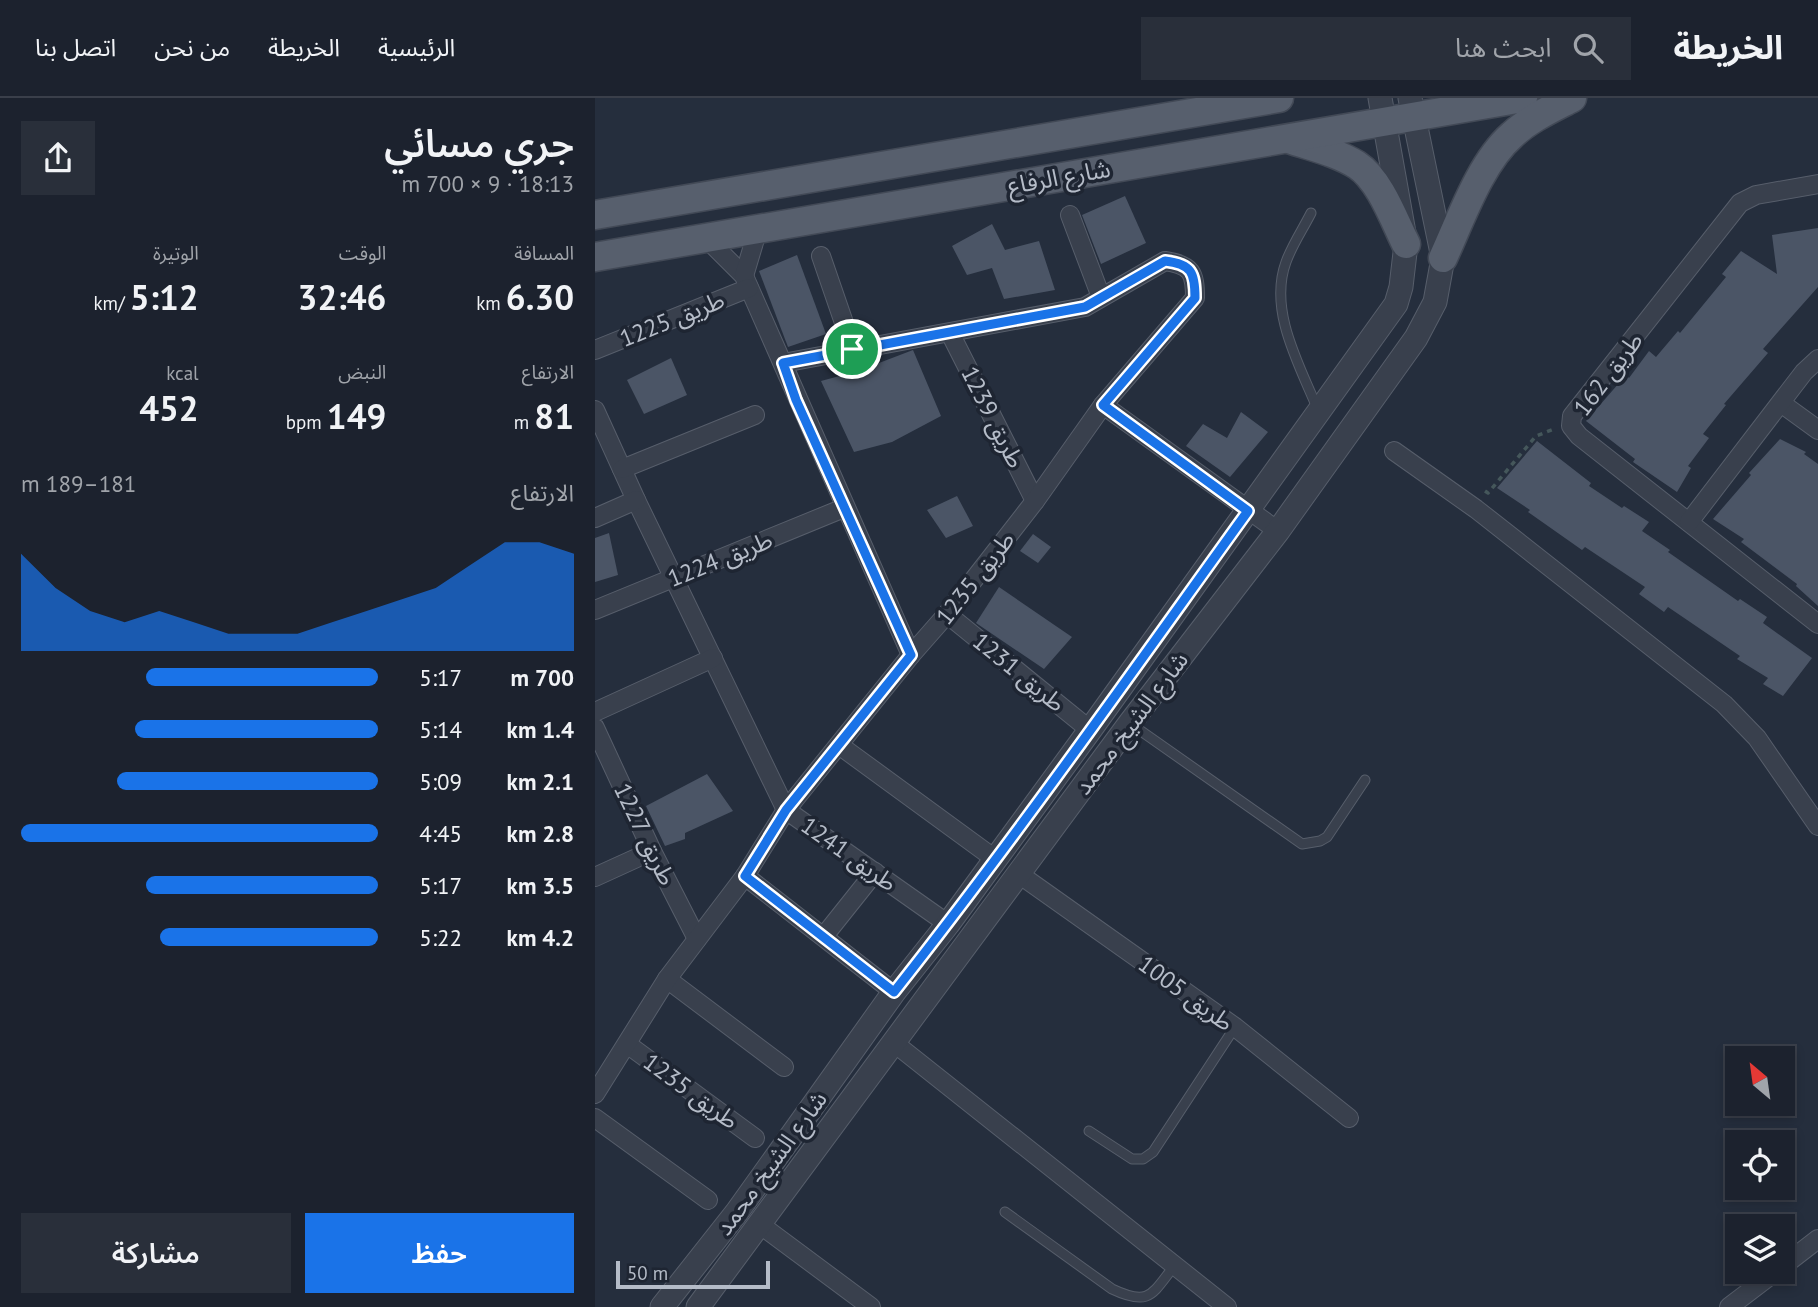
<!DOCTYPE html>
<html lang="ar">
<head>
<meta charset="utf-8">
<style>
	body { margin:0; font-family:"PT Sans","Noto Sans Arabic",sans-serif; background:#292f3a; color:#f1f3f6; direction:rtl; height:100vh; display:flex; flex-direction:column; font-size:26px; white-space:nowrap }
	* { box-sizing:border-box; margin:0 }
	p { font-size:23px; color:#a0a4aa }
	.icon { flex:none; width:38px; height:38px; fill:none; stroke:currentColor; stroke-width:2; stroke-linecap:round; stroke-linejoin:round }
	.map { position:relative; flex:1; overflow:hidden; direction:ltr }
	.drawer { display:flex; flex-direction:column; background:#1c222e; width:595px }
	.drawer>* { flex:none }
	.needle { width:46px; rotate:331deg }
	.tools { position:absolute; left:1130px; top:948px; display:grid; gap:14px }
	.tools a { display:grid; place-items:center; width:70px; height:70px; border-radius:0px; background:#1c222e; box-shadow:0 4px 10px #0003,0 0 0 2px #3a3f4a; font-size:35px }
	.scale { position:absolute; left:21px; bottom:18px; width:154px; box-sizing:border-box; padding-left:7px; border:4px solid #b5bcc8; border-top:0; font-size:19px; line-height:24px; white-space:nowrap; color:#b5bcc8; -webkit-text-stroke:5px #1e2532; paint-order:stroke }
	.pin { position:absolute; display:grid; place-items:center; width:60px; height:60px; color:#fff; margin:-30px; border:4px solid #fff; border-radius:50%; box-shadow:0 2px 7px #0007 }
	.round { display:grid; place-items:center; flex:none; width:74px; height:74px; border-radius:0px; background:#292f3a }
	.summary { display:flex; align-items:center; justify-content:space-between; height:119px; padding:0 21px }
	h1 { font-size:38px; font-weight:600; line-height:52px }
	.stats { display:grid; grid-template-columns:repeat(3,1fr); gap:10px; height:119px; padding:7px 21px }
	.stats div { display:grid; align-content:center }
	.stats b { font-size:35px; font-weight:600 }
	.stats small { font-size:19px; font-weight:400 }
	.stats p { font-size:19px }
	.chart { height:196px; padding:14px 21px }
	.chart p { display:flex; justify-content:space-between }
	.chart svg { width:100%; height:126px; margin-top:7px; fill:#1a73e8; opacity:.7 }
	.button { display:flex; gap:14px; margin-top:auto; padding:14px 21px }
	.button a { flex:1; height:80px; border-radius:0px; background:#1a73e8; color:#fff; font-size:28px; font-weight:600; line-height:80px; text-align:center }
	.button a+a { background:#292f3a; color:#f1f3f6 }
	ul { padding:0 21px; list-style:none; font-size:23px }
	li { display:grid; grid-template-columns:112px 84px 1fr; align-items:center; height:52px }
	li i { height:18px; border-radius:9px; background:#1a73e8 }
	header { display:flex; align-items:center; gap:42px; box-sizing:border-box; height:98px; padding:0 35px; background:#1c222e; border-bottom:2px solid #3a3f4a }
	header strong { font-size:33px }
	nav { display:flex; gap:38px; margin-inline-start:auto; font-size:24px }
	.search { width:490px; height:63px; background:#292f3a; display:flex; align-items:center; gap:18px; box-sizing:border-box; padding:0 24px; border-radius:0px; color:#a0a4aa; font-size:26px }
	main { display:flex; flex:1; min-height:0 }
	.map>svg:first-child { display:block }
	.building { fill:#4b5566 }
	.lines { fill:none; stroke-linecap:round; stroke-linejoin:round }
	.service-casing { stroke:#575e6b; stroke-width:11 }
	.minor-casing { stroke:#575e6b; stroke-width:20 }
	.tertiary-casing { stroke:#575e6b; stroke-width:25 }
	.primary-casing { stroke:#424956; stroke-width:31 }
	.path { stroke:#45575b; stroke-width:3.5; stroke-dasharray:5 5; stroke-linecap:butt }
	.service { stroke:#39404d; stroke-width:9 }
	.minor { stroke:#39404d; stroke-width:18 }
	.tertiary { stroke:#39404d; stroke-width:23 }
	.primary { stroke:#575f6d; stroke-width:28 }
	.route-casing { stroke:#fff; stroke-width:14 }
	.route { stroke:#1a73e8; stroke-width:9 }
	.labels { text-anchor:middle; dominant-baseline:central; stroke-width:7; stroke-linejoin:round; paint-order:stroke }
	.street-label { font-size:24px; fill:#b5bcc8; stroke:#1e2532 }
</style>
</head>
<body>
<header>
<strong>الخريطة</strong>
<div class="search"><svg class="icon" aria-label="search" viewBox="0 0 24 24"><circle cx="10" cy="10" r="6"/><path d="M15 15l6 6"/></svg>ابحث هنا</div>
<nav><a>الرئيسية</a><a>الخريطة</a><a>من نحن</a><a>اتصل بنا</a></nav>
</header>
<main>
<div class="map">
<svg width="1223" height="1209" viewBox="0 0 1223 1209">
	<rect width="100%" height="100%" fill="#252e3d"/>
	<g class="building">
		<path d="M 530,98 L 551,145 L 506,166 L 487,117 Z"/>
		<path d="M 397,126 L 410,152 L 444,143 L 460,192 L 409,201 L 397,170 L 372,177 L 357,148 Z"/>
		<path d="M 1223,130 L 1223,189 L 1168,251 L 1173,255 L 1129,306 L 1131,307 L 1108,336 L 1114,340 L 1093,368 L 1096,370 L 1082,394 L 1038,364 L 1040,361 L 991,323 L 1031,277 L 1034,280 L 1054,253 L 1061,259 L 1083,233 L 1085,235 L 1131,179 L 1127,176 L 1146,153 L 1182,176 L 1177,137 Z"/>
		<path d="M 202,157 L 231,236 L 193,249 L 164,173 Z"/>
		<path d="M 318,252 L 346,318 L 297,344 L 259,354 L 226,283 L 263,273 Z"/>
		<path d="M 76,260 L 92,297 L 49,316 L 32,282 Z"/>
		<path d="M 646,314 L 673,334 L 635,379 L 591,348 L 608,326 L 632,340 Z"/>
		<path d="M 1185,341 L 1211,354 L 1209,356 L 1223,366 L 1223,508 L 1201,488 L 1202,486 L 1146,444 L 1149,441 L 1118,421 L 1156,377 L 1154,375 Z"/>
		<path d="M 942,343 L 996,385 L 994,388 L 1027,410 L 1029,408 L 1054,424 L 1047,433 L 1075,452 L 1073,454 L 1143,503 L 1145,501 L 1172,519 L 1168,525 L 1217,560 L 1188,598 L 1168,586 L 1173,580 L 1142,561 L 1145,558 L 1073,509 L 1069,514 L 1044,496 L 1050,489 L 990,449 L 987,452 L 933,414 L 935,412 L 902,390 Z"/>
		<path d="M 362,398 L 378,428 L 351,440 L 332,412 Z"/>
		<path d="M 14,435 L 23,477 L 0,484 L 0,440 Z"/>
		<path d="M 438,436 L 456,449 L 443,465 L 425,453 Z"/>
		<path d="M 404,489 L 477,539 L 449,571 L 381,525 Z"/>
		<path d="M 112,676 L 138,713 L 90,735 L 90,741 L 70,748 L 51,708 Z"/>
	</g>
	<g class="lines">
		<g class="service-casing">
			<g id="service">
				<path d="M 716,115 C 708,131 697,147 691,164 C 673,213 705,268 723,312"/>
				<path d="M 536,626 L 707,746 L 725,743 L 732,739 L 770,682"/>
				<path d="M 494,1033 L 537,1061 L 548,1061 L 558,1054 L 640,929"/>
				<path d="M 410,1114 L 517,1191 C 555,1209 557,1196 580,1167"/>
			</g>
		</g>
		<g class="minor-casing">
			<g id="minor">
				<path d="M 1223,86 L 1161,97 L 1145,105 L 977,318 L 976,328 L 984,338 L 1223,526"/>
				<path d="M 475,117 L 506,199"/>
				<path d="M 111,140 L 149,178 L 316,557"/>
				<path d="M 226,158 L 258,251"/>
				<path d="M 149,178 L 163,131"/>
				<path d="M 355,235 L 440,403"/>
				<path d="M 0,252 L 154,190"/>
				<path d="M 1186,305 L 1223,332"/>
				<path d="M 508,307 L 683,433"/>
				<path d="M 0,312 L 41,402 L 191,712 L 353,826"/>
				<path d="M 799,353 L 881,411 L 1129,606 L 1162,640 L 1223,728"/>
				<path d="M 27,371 L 160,317"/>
				<path d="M 0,420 L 41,402"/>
				<path d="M 1094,424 L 1209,274 L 1223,261"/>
				<path d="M 0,512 L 249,410"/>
				<path d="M 352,516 L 495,632"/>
				<path d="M 0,614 L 118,560"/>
				<path d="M 0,630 L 57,753 L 102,841"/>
				<path d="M 244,647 L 400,761"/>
				<path d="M 424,776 L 640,929 L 754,1020"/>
				<path d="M 150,778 L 299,894"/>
				<path d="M 0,779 L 57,753"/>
				<path d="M 229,838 L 280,774"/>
				<path d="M 72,881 L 189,969"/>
				<path d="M 298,944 L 632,1209"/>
				<path d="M 32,946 L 160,1040"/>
				<path d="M 0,996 L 72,881 L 150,778 L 191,712 L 316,557 L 352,516 L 440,403 L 508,307 L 600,200 C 600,175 597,167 570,163 L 490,209 L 188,265"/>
				<path d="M 0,1020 L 113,1102"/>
				<path d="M 163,1125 L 276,1209"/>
				<path d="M 1188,1168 L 1223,1141"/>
				<path d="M 1134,1209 L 1180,1174"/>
			</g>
		</g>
		<g class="tertiary-casing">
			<g id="tertiary">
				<path d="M 67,1209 L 142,1114 L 299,894 L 353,826 L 495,632 L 801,206 L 806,189 L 811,146 L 785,0"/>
				<path d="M 103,1209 L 535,625 L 683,433 L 821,240 L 840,204 L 848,160 L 815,0"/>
			</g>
		</g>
		<g class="primary-casing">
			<g id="primary">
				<path d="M 694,41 C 717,49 741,54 762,67 C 785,82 799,122 811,146"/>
				<path d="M 0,117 L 684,0"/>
				<path d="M 0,159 L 928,0"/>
				<path d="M 848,160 C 866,121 885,65 917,37 C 934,21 956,11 977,0"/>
			</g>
		</g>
		<path class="path" d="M 890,393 L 893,395 L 941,338 L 959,331"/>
		<use href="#service" class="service"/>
		<use href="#minor" class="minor"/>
		<use href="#tertiary" class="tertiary"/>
		<use href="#primary" class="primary"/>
	</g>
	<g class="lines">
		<g class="route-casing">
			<path id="route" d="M 570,163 C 597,166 600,175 600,200 L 508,307 L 653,413 C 537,574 422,738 299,894 L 150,778 L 191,712 L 316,557 L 201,302 L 188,265 L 490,209 Z"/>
		</g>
		<use href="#route" class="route"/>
	</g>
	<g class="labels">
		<g class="street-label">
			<text transform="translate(464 79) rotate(-10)">شارع الرفاع</text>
			<text transform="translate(77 221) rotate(-22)">طريق 1225</text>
			<text transform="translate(1013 276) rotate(-53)">طريق 162</text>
			<text transform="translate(398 319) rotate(63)">طريق 1239</text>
			<text transform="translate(125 461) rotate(-22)">طريق 1224</text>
			<text transform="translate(380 480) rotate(-52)">طريق 1235</text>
			<text transform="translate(424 574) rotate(39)">طريق 1231</text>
			<text transform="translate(536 625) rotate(-53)">شارع الشيخ محمد</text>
			<text transform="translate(50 736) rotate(64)">طريق 1227</text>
			<text transform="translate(254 756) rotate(35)">طريق 1241</text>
			<text transform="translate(591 895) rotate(36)">طريق 1005</text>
			<text transform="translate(96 993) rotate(36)">طريق 1235</text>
			<text transform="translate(176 1065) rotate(-54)">شارع الشيخ محمد</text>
		</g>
	</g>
</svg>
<div class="tools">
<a><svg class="needle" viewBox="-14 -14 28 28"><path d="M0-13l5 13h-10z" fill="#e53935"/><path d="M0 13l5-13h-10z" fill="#a0a4aa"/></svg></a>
<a><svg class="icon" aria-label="locate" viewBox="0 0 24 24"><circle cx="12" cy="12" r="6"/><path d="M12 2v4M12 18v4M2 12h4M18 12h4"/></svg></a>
<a><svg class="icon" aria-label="layers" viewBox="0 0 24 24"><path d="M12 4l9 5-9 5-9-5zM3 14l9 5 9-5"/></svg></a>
</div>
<div class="scale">50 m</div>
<div class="pin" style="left:257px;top:251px;background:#1e9e55"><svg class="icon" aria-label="arrive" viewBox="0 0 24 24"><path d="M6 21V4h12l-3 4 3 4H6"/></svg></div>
</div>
<section class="drawer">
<div class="summary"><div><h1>جري مسائي</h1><p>18:13 · 9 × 700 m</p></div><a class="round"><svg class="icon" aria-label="share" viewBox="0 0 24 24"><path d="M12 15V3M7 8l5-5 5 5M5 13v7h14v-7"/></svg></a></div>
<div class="stats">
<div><p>المسافة</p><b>6.30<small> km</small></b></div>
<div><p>الوقت</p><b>32:46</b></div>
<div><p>الوتيرة</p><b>5:12<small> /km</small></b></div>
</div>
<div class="stats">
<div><p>الارتفاع</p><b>81<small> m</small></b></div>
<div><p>النبض</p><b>149<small> bpm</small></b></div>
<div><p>kcal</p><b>452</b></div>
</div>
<div class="chart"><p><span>الارتفاع</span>181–189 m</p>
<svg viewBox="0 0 160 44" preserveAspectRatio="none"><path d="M0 44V10L10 22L20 30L30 34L40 30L50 34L60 38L70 38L80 38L90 34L100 30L110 26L120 22L130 14L140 6L150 6L160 10V44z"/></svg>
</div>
<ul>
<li><b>700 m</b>5:17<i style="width:65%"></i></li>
<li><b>1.4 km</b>5:14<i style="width:68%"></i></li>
<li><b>2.1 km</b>5:09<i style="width:73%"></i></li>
<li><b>2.8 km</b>4:45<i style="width:100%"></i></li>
<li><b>3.5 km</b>5:17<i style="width:65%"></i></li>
<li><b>4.2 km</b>5:22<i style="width:61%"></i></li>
</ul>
<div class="button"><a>حفظ</a><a>مشاركة</a></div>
</section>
</main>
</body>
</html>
